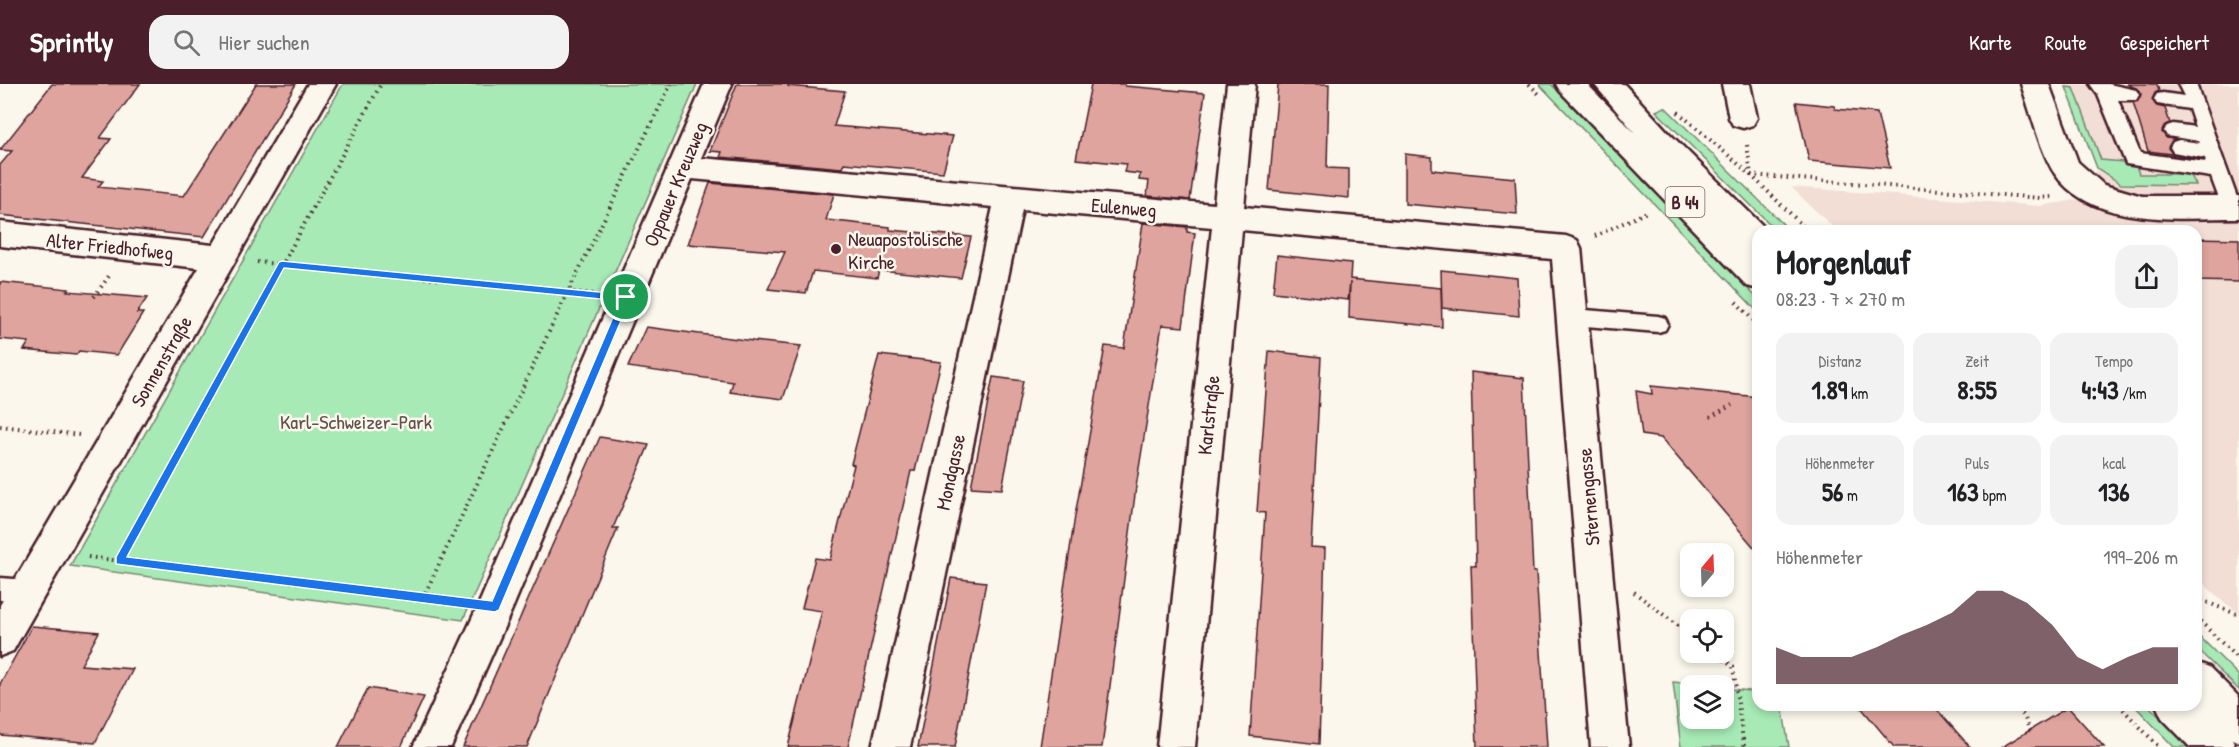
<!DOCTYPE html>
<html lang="de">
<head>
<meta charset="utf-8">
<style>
	body { margin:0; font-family:"Patrick Hand",sans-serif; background:#f2f2f2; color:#202124; height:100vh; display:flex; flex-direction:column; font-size:22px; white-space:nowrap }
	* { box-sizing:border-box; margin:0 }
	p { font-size:20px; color:#757577 }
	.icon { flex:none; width:33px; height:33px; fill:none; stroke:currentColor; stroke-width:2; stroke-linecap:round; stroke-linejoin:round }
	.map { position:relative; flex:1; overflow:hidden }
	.drawer { position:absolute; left:1752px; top:141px; width:450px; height:486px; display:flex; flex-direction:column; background:#fff; border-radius:18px; box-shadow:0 3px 9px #0003 }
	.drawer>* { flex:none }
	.needle { width:39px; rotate:19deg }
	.controls { position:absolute; left:1680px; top:459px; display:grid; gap:12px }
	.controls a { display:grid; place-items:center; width:54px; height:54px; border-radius:12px; background:#fff; box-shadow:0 3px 9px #0003; font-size:30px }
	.pin { position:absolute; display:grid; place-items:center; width:51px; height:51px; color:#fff; margin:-26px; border:3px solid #fff; border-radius:50%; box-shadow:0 2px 6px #0007 }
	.round { display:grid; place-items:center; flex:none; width:63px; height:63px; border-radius:18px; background:#f2f2f2 }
	.headline { display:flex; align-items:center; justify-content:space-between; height:102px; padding:0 24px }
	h1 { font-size:33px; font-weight:700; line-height:45px }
	.metrics { display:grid; grid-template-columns:repeat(3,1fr); gap:9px; height:102px; padding:6px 24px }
	.metrics div { display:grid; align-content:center; border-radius:15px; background:#f2f2f2; text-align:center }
	.metrics b { font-size:26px; font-weight:700 }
	.metrics small { font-size:16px; font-weight:400 }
	.metrics p { font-size:16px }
	.chart { height:168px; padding:12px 24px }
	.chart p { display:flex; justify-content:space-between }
	.chart svg { width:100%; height:108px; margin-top:6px; fill:#4a1f2b; opacity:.7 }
	header { display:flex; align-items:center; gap:36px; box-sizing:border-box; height:84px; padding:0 30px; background:#4a1f2b; color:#fff }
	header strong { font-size:28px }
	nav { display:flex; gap:33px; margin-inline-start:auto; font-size:21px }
	.search { width:420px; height:54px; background:#f2f2f2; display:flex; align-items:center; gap:15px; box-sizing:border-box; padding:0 21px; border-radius:18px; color:#757577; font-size:22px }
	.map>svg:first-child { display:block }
	.built { fill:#f2ded4 }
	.green { fill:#a7eab5; stroke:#788470; stroke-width:1.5 }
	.building { fill:#dea49d; stroke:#4a1f2b; stroke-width:1.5 }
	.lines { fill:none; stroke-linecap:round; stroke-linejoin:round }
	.lane-casing { stroke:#4a1f2b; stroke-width:5 }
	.street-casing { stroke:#4a1f2b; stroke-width:5 }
	.primary-casing { stroke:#4a1f2b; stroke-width:5 }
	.path { stroke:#4a1f2b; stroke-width:4; stroke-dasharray:1.5 4.5; stroke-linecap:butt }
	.lane { fill:#fbf7ec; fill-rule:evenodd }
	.street { fill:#fbf7ec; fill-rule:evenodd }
	.primary { fill:#fbf7ec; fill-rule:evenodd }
	.route { fill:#1a73e8; stroke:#fff; stroke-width:1.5; fill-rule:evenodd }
	.poi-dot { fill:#4a1f2b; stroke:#fbf7ec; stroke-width:2 }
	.labels { text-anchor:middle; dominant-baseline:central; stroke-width:5; stroke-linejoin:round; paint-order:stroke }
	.shield { fill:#fbf7ec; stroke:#7f6065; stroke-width:1.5 }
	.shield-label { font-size:18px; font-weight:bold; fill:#4a1f2b }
	.street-label { font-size:20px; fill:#4a1f2b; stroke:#fbf7ec }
	.poi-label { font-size:20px; fill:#4a1f2b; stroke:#fbf7ec; text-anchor:start }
	.park-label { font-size:20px; fill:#61524e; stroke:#fbf7ec }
</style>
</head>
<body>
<header>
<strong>Sprintly</strong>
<div class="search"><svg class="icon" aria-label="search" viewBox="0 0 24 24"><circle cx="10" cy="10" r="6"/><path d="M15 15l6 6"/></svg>Hier suchen</div>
<nav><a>Karte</a><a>Route</a><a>Gespeichert</a></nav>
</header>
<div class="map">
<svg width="2239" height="663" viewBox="0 0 2239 663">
	<rect width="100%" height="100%" fill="#fbf7ec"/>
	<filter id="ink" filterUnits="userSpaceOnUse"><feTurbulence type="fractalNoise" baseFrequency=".0167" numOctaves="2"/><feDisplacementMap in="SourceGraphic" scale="12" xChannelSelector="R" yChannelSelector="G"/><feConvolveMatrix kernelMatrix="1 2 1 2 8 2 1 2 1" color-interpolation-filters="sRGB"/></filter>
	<g filter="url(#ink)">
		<path class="built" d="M 2065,0 L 2239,0 L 2239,529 L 2221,516 L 2196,492 L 2196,147 L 1837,147 L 1791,103 L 2040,122 L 2087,114 L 2097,84 Z"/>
		<g class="green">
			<path d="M 343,0 L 697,0 L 463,536 L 70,482 Z"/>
			<path d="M 1539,0 L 1551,0 L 1758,215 L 1758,228 Z"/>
			<path d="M 2066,3 L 2074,4 L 2101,76 L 2135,79 L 2139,90 L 2190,90 L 2196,101 L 2121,100 L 2097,84 Z"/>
			<path d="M 1665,23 L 1790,147 L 1777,147 L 1656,27 Z"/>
			<path d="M 2196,549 L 2239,592 L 2239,606 L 2196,564 Z"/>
			<path d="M 1673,598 L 1702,601 L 1690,602 L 1690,634 L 1724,634 L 1724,604 L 1758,608 L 1758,621 L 1782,621 L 1789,663 L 1681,663 Z"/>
			<path d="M 2134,621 L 2148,621 L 2189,663 L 2174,663 Z"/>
		</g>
		<g class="building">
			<path d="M 52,0 L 140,0 L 100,54 L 111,55 L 82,94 L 103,97 L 98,103 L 184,112 L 256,0 L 296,0 L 204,153 L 0,131 L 0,81 L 12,67 L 0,66 Z"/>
			<path d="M 737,0 L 789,0 L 788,2 L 845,7 L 834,42 L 953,52 L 943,88 L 844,79 L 842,84 L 720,73 L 722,68 L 710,67 Z"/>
			<path d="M 1091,0 L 1125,0 L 1125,2 L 1205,9 L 1190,116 L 1147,112 L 1149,97 L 1139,96 L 1140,90 L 1124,88 L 1126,80 L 1076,75 Z"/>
			<path d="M 1278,0 L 1329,0 L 1327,84 L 1349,85 L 1349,114 L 1269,106 Z"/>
			<path d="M 2127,0 L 2157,0 L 2159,7 L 2155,9 L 2152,16 L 2157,22 L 2165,24 L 2170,39 L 2165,41 L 2162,48 L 2167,54 L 2174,55 L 2168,64 L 2173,70 L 2179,71 L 2148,67 L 2133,18 L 2138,17 L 2141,10 L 2136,4 Z"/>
			<path d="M 1796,18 L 1834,22 L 1835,25 L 1877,29 L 1890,84 L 1809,77 Z"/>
			<path d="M 1405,70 L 1432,73 L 1432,86 L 1515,94 L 1517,130 L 1405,120 Z"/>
			<path d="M 710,99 L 834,110 L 826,136 L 890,143 L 890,146 L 971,153 L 961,194 L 879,186 L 877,194 L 813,187 L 806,209 L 768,205 L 785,168 L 688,160 Z"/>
			<path d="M 1143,139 L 1187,143 L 1187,148 L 1195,149 L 1183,243 L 1162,241 L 1136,403 L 1102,663 L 1040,663 L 1075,432 L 1105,262 L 1124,264 Z"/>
			<path d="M 2196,154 L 2239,155 L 2239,198 L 2196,197 Z"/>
			<path d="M 1277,171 L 1351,179 L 1350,195 L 1441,204 L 1442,243 L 1349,234 L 1350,198 L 1348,216 L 1273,208 Z"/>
			<path d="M 1441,186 L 1517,194 L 1519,232 L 1442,224 Z"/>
			<path d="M 0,198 L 69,205 L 67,207 L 147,214 L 137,229 L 143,229 L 117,271 L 79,267 L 76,271 L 24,266 L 29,258 L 0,255 Z"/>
			<path d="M 646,243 L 753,257 L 801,262 L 783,315 L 730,308 L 733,298 L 628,283 Z"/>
			<path d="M 1269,267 L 1321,273 L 1311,463 L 1325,464 L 1319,660 L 1250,652 L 1265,429 L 1257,428 Z"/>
			<path d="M 879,271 L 941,278 L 915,387 L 911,387 L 848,663 L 788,663 L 822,527 L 802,524 L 815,474 L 830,476 L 854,381 L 851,380 Z"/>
			<path d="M 1471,288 L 1524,294 L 1533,488 L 1536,488 L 1547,663 L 1477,663 L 1471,481 L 1476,482 Z"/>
			<path d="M 993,293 L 1023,297 L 1002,405 L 971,403 Z"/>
			<path d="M 1651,302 L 1758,313 L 1758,468 L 1661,354 L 1642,351 L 1636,307 L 1652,310 Z"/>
			<path d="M 600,353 L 649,361 L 613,444 L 618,444 L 527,663 L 463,663 Z"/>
			<path d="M 951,494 L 986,498 L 977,547 L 955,663 L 918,663 Z"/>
			<path d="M 32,542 L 99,548 L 81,581 L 133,585 L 95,659 L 0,651 L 0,600 Z"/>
			<path d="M 368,604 L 424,613 L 401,663 L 338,663 Z"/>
			<path d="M 1859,621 L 1933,621 L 1970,663 L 1894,663 Z"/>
			<path d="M 2068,623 L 2104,663 L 2002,663 Z"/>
		</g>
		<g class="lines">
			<g class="lane-casing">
				<g id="lane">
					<path d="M 2090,0 L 2109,0 L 2136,6 L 2139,11 L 2136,16 L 2118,16 L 2140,69 L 2206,78 L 2205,74 L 2173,68 L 2170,63 L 2173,58 L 2179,56 L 2200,59 L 2199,57 L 2167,52 L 2164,47 L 2167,42 L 2173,40 L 2195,43 L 2189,25 L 2157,20 L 2154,15 L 2157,10 L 2163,9 L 2184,12 L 2178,0 L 2196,0 L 2239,119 L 2238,128 L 2231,130 L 2224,128 L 2211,93 L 2126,80 L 2098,11 Z"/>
					<path d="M 1573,225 L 1658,232 L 1665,234 L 1668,240 L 1665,246 L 1658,248 L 1573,241 L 1566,239 L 1563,233 L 1566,227 Z"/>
					<path d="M 0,494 L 28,496 L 36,500 L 39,507 L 36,514 L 28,518 L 0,516 Z"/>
				</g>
			</g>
			<g class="street-casing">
				<g id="street">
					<path d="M 308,0 L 336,0 L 13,567 L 0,572 L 0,521 L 199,184 L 0,162 L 0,138 L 213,161 Z"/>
					<path d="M 704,0 L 732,0 L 701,74 L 1214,120 L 1227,0 L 1255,0 L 1244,123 L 1566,152 L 1577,156 L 1581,164 L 1629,663 L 1591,663 L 1552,175 L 1242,146 L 1195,663 L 1157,663 L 1212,143 L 1022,126 L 910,663 L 872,663 L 993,123 L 692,95 L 513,523 L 451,663 L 413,663 L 481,515 Z"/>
					<path d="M 1722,0 L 1750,0 L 1757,34 L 1753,41 L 1743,44 L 1733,41 L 1729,34 Z"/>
					<path d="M 2021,0 L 2049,0 L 2078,78 L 2104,101 L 2142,112 L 2239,112 L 2239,134 C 2182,134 2092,144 2055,90 C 2042,72 2029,23 2021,0 Z"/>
				</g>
			</g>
			<g class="primary-casing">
				<g id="primary">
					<path d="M 1556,0 L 1587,0 L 1635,49 L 1594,0 L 1624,0 L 1669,49 L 1768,147 L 1758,147 L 1758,168 L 1750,165 L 1758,173 L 1758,205 L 1747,202 L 1560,7 Z"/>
					<path d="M 2196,578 L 2209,583 L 2239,613 L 2239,658 L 2232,655 L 2235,663 L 2190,663 L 2162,634 L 2156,621 L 2196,621 Z"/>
				</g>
			</g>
			<g class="path">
				<path d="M 1529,0 L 1539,10"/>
				<path d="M 1678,28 L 1751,91 L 1808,147"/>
				<path d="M 1747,61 L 1751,91 L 2040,114 L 2052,113"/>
				<path d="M 1595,152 L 1649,127"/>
				<path d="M 257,178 L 593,210"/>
				<path d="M 94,213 L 109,192"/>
				<path d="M 1736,218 L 1758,241"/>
				<path d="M 1710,333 L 1732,321"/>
				<path d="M 0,342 L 80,351"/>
				<path d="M 88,473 L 459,518"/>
				<path d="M 120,477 L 381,0"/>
				<path d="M 1634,508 L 1690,551"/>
				<path d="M 423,514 L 568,208 L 671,0"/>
				<path d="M 2196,514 L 2239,531"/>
				<path d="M 2196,533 L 2239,576"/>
				<path d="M 1714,568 L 1733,583 L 1744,663"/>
				<path d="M 2014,621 L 2024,632 L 2031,649"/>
				<path d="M 2119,621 L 2159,663"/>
			</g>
			<use href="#lane" class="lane"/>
			<use href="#street" class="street"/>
			<use href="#primary" class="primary"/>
		</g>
	</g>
	<path class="route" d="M 282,177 L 630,211 L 631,213 L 499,526 L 495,528 L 116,480 L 116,473 L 279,178 ZM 284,184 L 620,217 L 492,517 L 127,473 Z"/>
	<circle class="poi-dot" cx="836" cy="165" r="6"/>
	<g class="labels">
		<rect class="shield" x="1665.5" y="103" width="39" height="30" rx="4.5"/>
		<g class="shield-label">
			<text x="1685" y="118">B 44</text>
		</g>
		<g class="street-label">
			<text transform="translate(675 100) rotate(-67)">Oppauer Kreuzweg</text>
			<text transform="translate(1124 123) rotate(5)">Eulenweg</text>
			<text transform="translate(110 162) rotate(6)">Alter Friedhofweg</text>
			<text transform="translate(161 277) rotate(-60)">Sonnenstraße</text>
			<text transform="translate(1208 331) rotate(-84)">Karlstraße</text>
			<text transform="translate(950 388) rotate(-78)">Mondgasse</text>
			<text transform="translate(1588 413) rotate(-95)">Sternengasse</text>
		</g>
		<g class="poi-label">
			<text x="848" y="154">Neuapostolische<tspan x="848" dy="23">Kirche</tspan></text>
		</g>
		<g class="park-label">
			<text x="356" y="337">Karl-Schweizer-Park</text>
		</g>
	</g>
</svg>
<div class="controls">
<a><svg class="needle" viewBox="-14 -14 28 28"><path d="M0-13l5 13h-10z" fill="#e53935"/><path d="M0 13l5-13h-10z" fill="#757577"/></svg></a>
<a><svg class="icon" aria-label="locate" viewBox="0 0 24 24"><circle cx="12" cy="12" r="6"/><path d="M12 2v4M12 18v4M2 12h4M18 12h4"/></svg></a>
<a><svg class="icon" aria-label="layers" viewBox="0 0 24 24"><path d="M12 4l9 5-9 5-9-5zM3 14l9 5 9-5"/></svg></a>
</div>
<div class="pin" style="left:626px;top:213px;background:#1e9e55"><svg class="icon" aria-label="arrive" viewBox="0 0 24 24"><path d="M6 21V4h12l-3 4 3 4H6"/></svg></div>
<section class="drawer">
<div class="headline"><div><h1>Morgenlauf</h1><p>08:23 · 7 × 270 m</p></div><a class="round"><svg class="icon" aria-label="share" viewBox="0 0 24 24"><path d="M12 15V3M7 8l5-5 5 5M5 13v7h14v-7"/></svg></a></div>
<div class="metrics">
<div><p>Distanz</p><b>1.89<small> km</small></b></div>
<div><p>Zeit</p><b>8:55</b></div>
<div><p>Tempo</p><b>4:43<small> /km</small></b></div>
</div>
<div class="metrics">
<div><p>Höhenmeter</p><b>56<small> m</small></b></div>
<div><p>Puls</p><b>163<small> bpm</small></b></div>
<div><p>kcal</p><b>136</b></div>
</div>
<div class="chart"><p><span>Höhenmeter</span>199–206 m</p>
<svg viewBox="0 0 160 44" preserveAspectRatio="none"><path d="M0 44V29L10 33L20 33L30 33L40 29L50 24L60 20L70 15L80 6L90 6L100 11L110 20L120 33L130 38L140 33L150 29L160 29V44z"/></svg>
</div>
</section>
</div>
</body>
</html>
